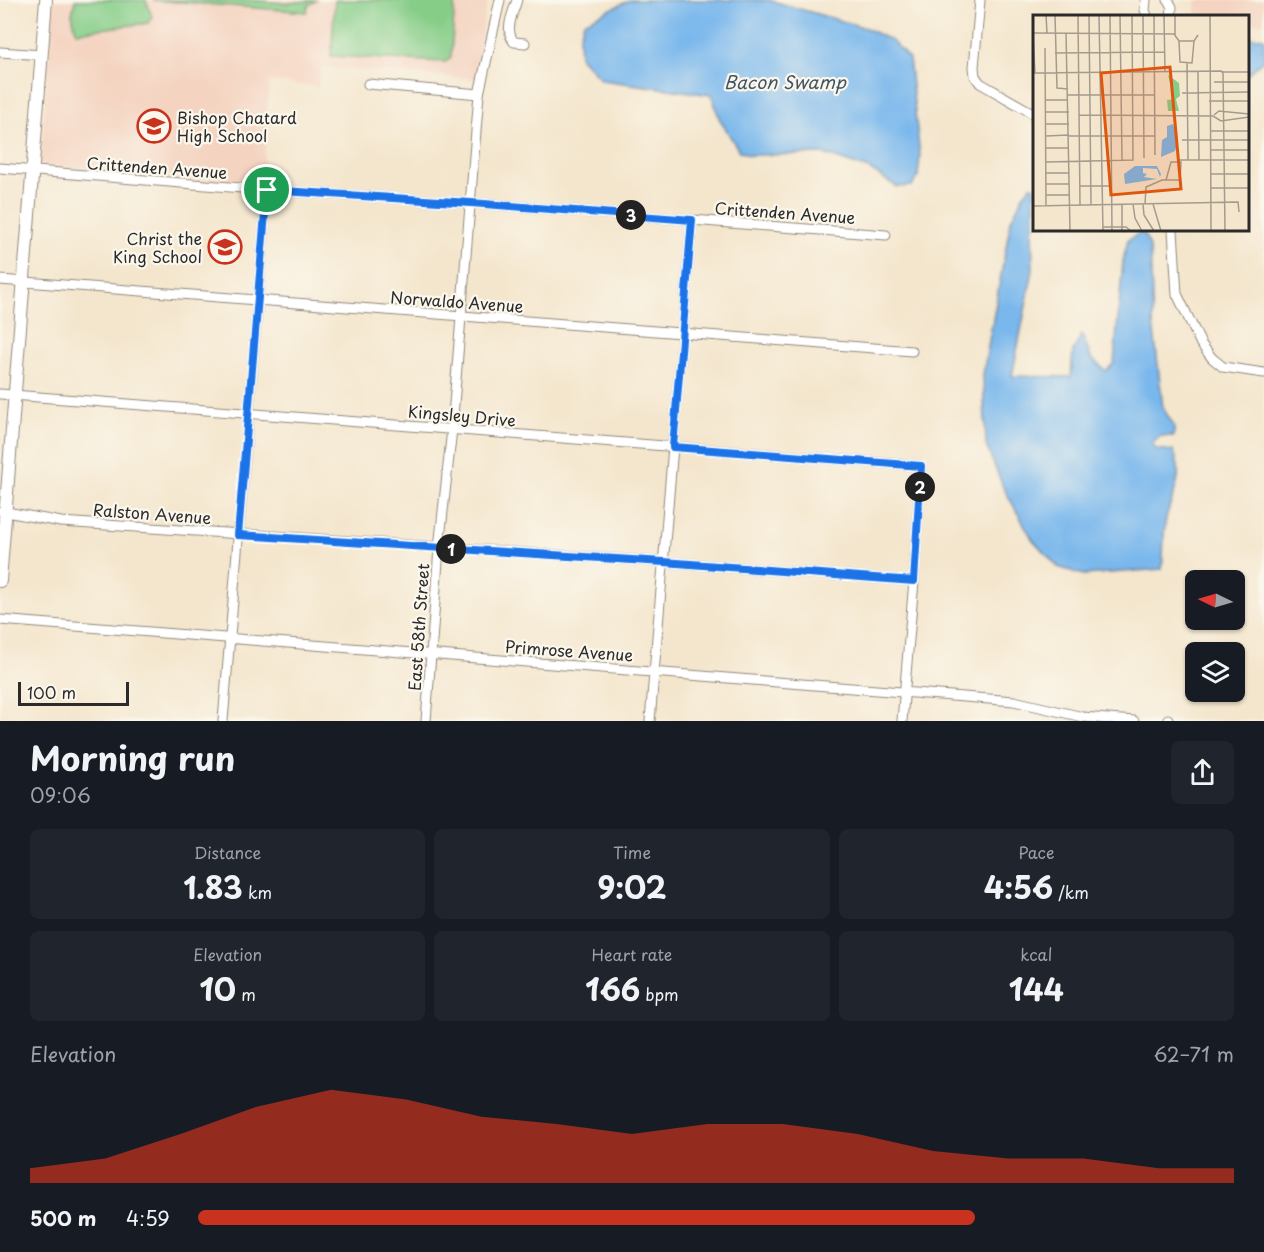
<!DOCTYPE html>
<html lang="en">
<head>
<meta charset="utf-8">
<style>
	body { margin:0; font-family:"Playpen Sans",sans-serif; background:#20242c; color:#f1f3f6; height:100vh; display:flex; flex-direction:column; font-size:22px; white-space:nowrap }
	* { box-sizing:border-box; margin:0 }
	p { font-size:20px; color:#9ea1a6 }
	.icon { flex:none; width:33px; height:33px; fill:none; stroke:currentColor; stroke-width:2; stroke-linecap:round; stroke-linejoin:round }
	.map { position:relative; height:721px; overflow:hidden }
	.side { display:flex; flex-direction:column; background:#171b24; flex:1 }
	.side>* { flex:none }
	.needle { width:39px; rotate:275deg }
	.buttons { position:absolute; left:1185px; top:570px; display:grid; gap:12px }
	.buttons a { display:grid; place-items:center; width:60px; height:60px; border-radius:9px; background:#171b24; box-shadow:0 2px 4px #0004; font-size:30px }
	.scale { position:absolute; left:18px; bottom:15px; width:111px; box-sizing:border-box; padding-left:6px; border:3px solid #2b2b2b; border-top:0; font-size:16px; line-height:21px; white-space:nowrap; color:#2b2b2b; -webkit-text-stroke:4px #fbf7ec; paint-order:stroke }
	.pin { position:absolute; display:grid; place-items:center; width:51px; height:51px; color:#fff; margin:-26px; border:3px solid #fff; border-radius:50%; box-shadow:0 2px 6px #0007 }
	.km { position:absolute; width:30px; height:30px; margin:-15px; border-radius:50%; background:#222; color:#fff; font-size:16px; line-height:30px; text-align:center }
	.round { display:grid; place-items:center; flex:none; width:63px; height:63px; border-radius:9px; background:#20242c }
	.head { display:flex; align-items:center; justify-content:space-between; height:102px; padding:0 30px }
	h1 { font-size:33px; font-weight:700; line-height:45px }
	.figures { display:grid; grid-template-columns:repeat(3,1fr); gap:9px; height:102px; padding:6px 30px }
	.figures div { display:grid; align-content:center; border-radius:9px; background:#20242c; text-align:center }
	.figures b { font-size:30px; font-weight:700 }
	.figures small { font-size:16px; font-weight:400 }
	.figures p { font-size:16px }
	.chart { height:168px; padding:12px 30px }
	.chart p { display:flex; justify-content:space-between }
	.chart svg { width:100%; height:108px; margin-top:6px; fill:#c8321e; opacity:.7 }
	ul { padding:0 30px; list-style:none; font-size:20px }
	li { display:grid; grid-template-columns:96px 72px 1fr; align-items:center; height:45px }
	li i { height:15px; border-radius:8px; background:#c8321e }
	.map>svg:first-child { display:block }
	.built { fill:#f4d3c0 }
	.green { fill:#86cd88; stroke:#587c5a; stroke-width:1.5 }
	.water { fill:#79b7ec; stroke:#52718c; stroke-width:1.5 }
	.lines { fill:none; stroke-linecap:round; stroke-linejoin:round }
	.minor-casing { stroke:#90887c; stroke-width:11 }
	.major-casing { stroke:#90887c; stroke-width:14 }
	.minor { stroke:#fff; stroke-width:9 }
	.major { stroke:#fff; stroke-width:12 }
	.route-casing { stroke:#fff; stroke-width:12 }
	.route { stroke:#1a73e8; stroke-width:8 }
	.labels { text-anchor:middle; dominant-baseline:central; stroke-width:4.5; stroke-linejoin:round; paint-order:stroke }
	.poi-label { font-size:16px; fill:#2b2b2b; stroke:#fbf7ec; text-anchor:start }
	.street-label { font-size:16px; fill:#2b2b2b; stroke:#fbf7ec }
	.water-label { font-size:18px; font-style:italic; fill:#425565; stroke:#fbf7ec }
	.inset-road { fill:none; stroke:#a49b8c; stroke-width:1.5 }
	.view { fill:#df570e; fill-opacity:0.15; stroke:#df570e; stroke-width:3 }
	.inset-edge { fill:none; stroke:#2b2b2b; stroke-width:3 }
</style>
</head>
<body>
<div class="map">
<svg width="1264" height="721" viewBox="0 0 1264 721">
	<rect width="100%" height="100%" fill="#fbf7ec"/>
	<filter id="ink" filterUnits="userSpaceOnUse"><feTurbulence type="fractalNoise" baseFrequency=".0167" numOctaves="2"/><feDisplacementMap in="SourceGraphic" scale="12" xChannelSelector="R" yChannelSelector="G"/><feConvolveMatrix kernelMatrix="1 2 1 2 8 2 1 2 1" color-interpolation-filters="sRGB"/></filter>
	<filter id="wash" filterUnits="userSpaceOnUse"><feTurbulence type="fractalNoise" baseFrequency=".008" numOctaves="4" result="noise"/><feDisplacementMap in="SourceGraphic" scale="24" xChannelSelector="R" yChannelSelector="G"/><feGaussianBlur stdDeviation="1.35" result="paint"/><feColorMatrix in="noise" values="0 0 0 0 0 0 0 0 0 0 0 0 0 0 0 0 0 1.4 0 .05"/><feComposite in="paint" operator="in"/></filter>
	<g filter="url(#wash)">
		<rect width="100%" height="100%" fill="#f4e6cd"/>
		<g class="built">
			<path d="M 53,0 L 489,0 L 485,13 L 476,79 L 321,67 L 318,87 L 269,81 L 263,182 L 40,165 Z"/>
			<path d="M 1195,0 L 1264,0 L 1264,23 L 1248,22 L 1248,16 L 1195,16 Z"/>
		</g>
		<g class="green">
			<path d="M 75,0 L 146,0 L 152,17 L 148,23 L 76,32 L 72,14 Z"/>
			<path d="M 153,0 L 246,0 L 287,3 L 317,0 L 308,6 L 307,12 Z"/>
			<path d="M 335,0 L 455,0 L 451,57 L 445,62 L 331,56 Z"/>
		</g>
		<g class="water">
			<path d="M 630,0 L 769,0 L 866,28 L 892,41 L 909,59 L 920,156 L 918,176 L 912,186 L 897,187 L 869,169 L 824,154 L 749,155 L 739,151 L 719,118 L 712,95 L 602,80 L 580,57 L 579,38 L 584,22 Z"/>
			<path d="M 1248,37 L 1264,38 L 1264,59 L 1248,74 Z"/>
			<path d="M 1031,186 L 1034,186 L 1034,226 L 1032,227 L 1033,270 L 1012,376 L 1071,377 L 1073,351 L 1082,334 L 1091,358 L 1106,371 L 1114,363 L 1123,261 L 1128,240 L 1143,231 L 1150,247 L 1153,322 L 1163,408 L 1174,426 L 1174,436 L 1161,436 L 1152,443 L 1156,449 L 1173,451 C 1186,475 1172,494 1166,518 C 1163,534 1164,552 1162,569 L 1084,575 L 1058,567 L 1033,540 L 1004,489 L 986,445 L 983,374 L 1011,220 L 1023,196 Z"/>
		</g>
	</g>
	<g filter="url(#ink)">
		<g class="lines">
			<g class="minor-casing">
				<g id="minor">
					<path d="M 517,0 C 513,13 504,30 514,42 L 525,43"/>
					<path d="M 980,0 L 974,67 L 975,76 L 980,83 L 1034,114"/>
					<path d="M 1146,0 L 1145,10 L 1147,16"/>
					<path d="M 1168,0 L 1172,7 L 1171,16"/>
					<path d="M 0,52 L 42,55"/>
					<path d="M 368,84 L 479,94"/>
					<path d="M 0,168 L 267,190 L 471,203 L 886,235"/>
					<path d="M 1173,230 L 1177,294 L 1201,344 L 1212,358 L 1223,367 L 1264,373"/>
					<path d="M 0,280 L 912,351"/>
					<path d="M 0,394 L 921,466 L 914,581 L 902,721"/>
					<path d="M 1,511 L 61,522 L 664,562 L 914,581"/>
					<path d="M 0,620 L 1014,701 L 1083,717 L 1134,721"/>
					<path d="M 223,721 L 267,190"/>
					<path d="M 426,721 L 439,548 L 452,429 L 479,94 L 500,0"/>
					<path d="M 650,721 L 692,220"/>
					<path d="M 1168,721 L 1168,719"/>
				</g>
			</g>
			<g class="major-casing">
				<path id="major" d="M 0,581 L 46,0"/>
			</g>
			<use href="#minor" class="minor"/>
			<use href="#major" class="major"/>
		</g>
	</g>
	<g class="lines" filter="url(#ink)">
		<g class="route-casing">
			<path id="route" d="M 267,190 L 471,203 L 692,220 L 673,447 L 921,466 L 914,581 L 664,562 L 238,535 Z"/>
		</g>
		<use href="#route" class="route"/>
	</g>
	<defs>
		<g id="school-ring" transform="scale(1.725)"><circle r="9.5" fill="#fbf7ec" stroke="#c8321e" stroke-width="1.5"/><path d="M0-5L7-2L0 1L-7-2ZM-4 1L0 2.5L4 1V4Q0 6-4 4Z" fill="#c8321e"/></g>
	</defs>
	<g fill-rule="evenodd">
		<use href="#school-ring" x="154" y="126"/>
		<use href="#school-ring" x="225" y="247"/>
	</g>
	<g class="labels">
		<g class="poi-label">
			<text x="177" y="117">Bishop Chatard<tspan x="177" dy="18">High School</tspan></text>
			<text x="202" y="238" text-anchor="end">Christ the<tspan x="202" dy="18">King School</tspan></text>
		</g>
		<g class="street-label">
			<text transform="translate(157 167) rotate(4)">Crittenden Avenue</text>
			<text transform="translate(785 212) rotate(4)">Crittenden Avenue</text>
			<text transform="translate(457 301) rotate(4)">Norwaldo Avenue</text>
			<text transform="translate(462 415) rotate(5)">Kingsley Drive</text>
			<text transform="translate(152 513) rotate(4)">Ralston Avenue</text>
			<text transform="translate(418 627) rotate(-86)">East 58th Street</text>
			<text transform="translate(569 650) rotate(4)">Primrose Avenue</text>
		</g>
		<g class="water-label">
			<text x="785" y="81">Bacon Swamp</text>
		</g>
	</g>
	<g transform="translate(1033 15)">
		<rect width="216" height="216" fill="#f4e6cd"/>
		<path d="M 135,60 L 146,68 L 147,81 L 143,84 L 146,96 L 135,96 L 134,85 L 141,84 Z" fill="#86cd88"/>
		<path d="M 140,109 L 145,126 L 142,136 L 128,142 L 129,125 L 134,122 L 134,111 ZM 102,151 L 124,151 L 128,159 L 127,162 L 124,154 L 110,153 L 110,158 L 114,159 L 111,162 L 124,164 L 92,169 L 91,159 Z" fill="#79b7ec"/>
		<path class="inset-road" d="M 13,0 L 14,18M 22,0 L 24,73 L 35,74M 45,0 L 47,190M 56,0 L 58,190M 66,0 L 70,216M 77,0 L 79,216M 87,0 L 89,145M 110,0 L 111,143M 121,0 L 122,140M 131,0 L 132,57M 177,0 L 178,216M 0,18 L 142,19 L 142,0M 33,18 L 37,216M 141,19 L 146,26 L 161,26 L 165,20M 0,20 L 2,58M 146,26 L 147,47 L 159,48 L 161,26M 12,33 L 13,191M 22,38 L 132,37M 154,48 L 155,145M 190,56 L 192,216M 165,57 L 166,145M 188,57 L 216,57M 0,58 L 189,56M 181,67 L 216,67M 149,78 L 216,77M 35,80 L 121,80M 12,85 L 35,85M 176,86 L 216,86M 12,97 L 36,97M 46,100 L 180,101 L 188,106 L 216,102M 181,100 L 186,96 L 216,99M 12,109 L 36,109M 177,116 L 216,116M 13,121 L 36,120M 36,121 L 122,121M 149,125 L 216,125M 13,133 L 36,133M 177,135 L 216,135M 146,145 L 216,145M 13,147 L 100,145 L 99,0M 12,158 L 36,158M 177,159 L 216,159M 13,169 L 36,169M 47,171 L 78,171M 178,173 L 216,173M 13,180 L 36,180M 100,189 L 102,203 L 109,216M 110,189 L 111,200 L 121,216M 112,189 L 113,172 L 129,165 L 147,165 L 148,147 L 138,147 L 133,165M 120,189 L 128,216M 89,190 L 89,216M 0,191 L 205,187 L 206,197M 70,212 L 93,212 L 98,216"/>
		<path class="view" d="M 137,52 L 148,174 L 78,180 L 68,58 Z"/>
		<rect width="216" height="216" class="inset-edge"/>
	</g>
</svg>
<div class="buttons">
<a><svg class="needle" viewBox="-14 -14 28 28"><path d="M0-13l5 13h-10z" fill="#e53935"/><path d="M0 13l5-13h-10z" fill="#9ea1a6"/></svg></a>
<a><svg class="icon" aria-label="layers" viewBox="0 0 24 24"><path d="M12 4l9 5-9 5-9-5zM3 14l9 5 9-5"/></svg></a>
</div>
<div class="scale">100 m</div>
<div class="pin" style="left:267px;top:190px;background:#1e9e55"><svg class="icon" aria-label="arrive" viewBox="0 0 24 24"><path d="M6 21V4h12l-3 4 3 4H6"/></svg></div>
<b class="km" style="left:451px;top:549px">1</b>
<b class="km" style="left:920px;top:487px">2</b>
<b class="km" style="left:631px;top:215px">3</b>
</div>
<section class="side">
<div class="head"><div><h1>Morning run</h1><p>09:06</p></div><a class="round"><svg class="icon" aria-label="share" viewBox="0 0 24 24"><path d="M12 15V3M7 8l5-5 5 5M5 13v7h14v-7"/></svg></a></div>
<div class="figures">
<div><p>Distance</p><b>1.83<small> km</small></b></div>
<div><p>Time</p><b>9:02</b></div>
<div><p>Pace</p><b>4:56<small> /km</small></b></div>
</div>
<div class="figures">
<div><p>Elevation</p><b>10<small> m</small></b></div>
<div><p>Heart rate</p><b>166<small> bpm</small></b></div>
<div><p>kcal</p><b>144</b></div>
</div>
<div class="chart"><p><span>Elevation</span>62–71 m</p>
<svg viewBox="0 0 160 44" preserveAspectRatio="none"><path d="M0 44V38L10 34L20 24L30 13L40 6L50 10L60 17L70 20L80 24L90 20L100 20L110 24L120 31L130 34L140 34L150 38L160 38V44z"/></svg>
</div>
<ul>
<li><b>500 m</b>4:59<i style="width:75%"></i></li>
</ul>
</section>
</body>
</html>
